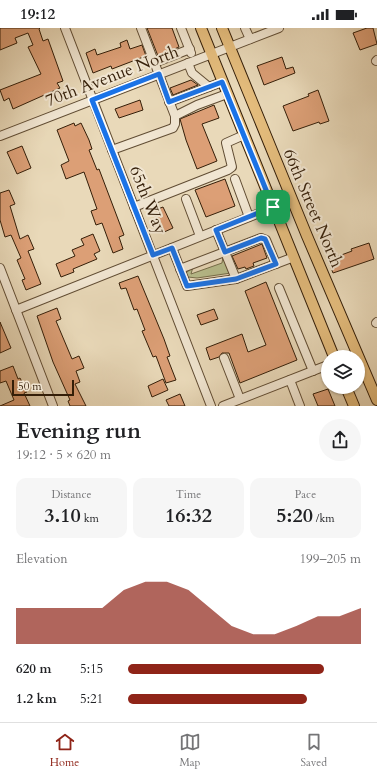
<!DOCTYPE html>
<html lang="en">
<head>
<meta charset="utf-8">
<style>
	body { margin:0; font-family:Cardo,serif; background:#f6f6f6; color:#202124; height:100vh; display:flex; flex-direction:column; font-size:15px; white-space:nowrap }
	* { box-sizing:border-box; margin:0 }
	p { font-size:13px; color:#757577 }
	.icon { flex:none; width:22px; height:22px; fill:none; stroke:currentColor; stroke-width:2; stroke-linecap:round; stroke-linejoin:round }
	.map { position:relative; height:378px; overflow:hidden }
	.side { display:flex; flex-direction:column; background:#fff; flex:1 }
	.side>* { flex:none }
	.controls { position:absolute; left:321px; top:322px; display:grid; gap:8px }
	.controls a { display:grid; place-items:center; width:44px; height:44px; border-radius:50%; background:#fff; box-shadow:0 1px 3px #0004; font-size:20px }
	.scale { position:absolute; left:12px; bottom:10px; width:62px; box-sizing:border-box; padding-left:4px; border:2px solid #341e08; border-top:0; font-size:11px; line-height:14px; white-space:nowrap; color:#341e08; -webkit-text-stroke:3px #f1e6d2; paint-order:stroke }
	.pin { position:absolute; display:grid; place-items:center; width:34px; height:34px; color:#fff; margin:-17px; border-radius:8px; box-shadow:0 2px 6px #0006 }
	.round { display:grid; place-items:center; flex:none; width:42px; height:42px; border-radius:21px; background:#f6f6f6 }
	.headline { display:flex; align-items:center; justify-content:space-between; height:68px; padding:0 16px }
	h1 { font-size:22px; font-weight:700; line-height:30px }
	.stats { display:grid; grid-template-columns:repeat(3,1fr); gap:6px; height:68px; padding:4px 16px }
	.stats div { display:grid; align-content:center; border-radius:10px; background:#f6f6f6; text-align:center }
	.stats b { font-size:20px; font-weight:700 }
	.stats small { font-size:11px; font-weight:400 }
	.stats p { font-size:11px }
	.chart { height:112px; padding:8px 16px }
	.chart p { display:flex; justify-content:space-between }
	.chart svg { width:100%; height:72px; margin-top:4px; fill:#8f2418; opacity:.7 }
	ul { padding:0 16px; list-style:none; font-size:13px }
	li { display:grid; grid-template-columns:64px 48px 1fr; align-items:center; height:30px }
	li i { height:10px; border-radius:5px; background:#8f2418 }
	.status { display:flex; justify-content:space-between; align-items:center; height:28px; padding:0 20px; background:#fff; direction:ltr }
	.status svg { height:11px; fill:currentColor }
	.tab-bar { display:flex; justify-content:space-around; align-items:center; height:56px; border-top:1px solid #e0e0e0; background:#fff; font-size:11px; color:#757577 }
	.tab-bar a { display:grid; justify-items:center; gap:2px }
	.tab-bar .on { color:#8f2418 }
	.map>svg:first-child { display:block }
	.green { fill:#b9bf8e; stroke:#766e4b }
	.building { fill:#dc9f76; stroke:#341e08 }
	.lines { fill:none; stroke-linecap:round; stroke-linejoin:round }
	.minor-casing { stroke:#614d34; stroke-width:10 }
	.major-casing { stroke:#341e08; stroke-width:12 }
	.minor { stroke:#f1e6d2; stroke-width:8 }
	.major { stroke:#e4bc7c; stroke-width:10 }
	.route-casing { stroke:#fff; stroke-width:8 }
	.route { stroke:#1a73e8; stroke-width:5 }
	.labels { text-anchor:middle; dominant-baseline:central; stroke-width:4; stroke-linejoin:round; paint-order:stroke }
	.street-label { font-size:17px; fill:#341e08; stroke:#f1e6d2 }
</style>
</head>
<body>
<div class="status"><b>19:12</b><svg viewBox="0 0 49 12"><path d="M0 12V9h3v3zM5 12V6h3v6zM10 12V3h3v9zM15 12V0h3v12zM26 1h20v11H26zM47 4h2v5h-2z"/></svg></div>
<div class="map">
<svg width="377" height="378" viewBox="0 0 377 378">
	<rect width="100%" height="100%" fill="#e9d9b9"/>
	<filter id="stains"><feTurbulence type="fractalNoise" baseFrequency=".005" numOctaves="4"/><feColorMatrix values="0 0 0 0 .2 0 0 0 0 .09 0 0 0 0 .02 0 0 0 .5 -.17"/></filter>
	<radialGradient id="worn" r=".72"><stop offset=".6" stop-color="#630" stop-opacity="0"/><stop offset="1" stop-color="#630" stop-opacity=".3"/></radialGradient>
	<path class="green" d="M 223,228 L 231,245 L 197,250 L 188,249 L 186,245 L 193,239 L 191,246 L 222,235 Z"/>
	<g class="building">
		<path d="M 0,0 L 40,0 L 39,1 L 43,13 L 48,11 L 63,53 L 57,55 L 60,60 L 13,81 L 9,70 L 4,73 L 0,62 L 41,46 L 28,19 L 33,17 L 28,5 L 15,10 L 17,15 L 0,22 Z"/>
		<path d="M 147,0 L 172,0 L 179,19 L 158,28 Z"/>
		<path d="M 367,0 L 373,0 L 377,16 L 360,22 L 353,5 Z"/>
		<path d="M 127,12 L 130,21 L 142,17 L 146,28 L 112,41 L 111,38 L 93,45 L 86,25 L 95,21 L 97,27 L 121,19 L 120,15 Z"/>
		<path d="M 282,29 L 286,41 L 293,39 L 295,45 L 264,57 L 257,38 Z"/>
		<path d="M 191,52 L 198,57 L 173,67 L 170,60 Z"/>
		<path d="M 318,62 L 329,93 L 320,96 L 319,94 L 293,103 L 283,78 L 309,68 L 308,66 Z"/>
		<path d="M 140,72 L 143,82 L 119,90 L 115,81 Z"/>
		<path d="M 214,77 L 219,90 L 202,96 L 217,133 L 197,141 L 186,112 L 180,91 Z"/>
		<path d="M 74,95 L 75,98 L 81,95 L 89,112 L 92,121 L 89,122 L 97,142 L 99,141 L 124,207 L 119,209 L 123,221 L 113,225 L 102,195 L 96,197 L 91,183 L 97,181 L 84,144 L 66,151 L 61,137 L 69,133 L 57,102 Z"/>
		<path d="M 22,118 L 31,140 L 17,146 L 7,124 Z"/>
		<path d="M 225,151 L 235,178 L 206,189 L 195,162 Z"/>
		<path d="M 9,162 L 15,176 L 10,178 L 20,211 L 28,207 L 34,221 L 28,223 L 41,256 L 26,262 L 22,252 L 25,251 L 17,232 L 21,230 L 11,207 L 5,209 L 0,192 L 0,165 Z"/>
		<path d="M 163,179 L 173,200 L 162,205 L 153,183 Z"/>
		<path d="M 93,206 L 100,223 L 94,226 L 97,231 L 73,241 L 74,244 L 61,249 L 56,236 L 75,228 L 72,222 L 84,217 L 81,211 Z"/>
		<path d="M 369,215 L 374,231 L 333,245 L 328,232 L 352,223 L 351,221 Z"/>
		<path d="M 262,216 L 267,230 L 253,235 L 254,238 L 246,241 L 245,239 L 238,241 L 232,228 Z"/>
		<path d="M 138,248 L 164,311 L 170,328 L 167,329 L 176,352 L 166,355 L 156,328 L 153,329 L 142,303 L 145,302 L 137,281 L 134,282 L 126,260 L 121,261 L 119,255 Z"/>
		<path d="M 266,254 L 297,332 L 240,355 L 229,325 L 222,325 L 219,329 L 210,332 L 206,320 L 242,306 L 248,324 L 266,317 L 245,263 Z"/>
		<path d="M 57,280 L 61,291 L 56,293 L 72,331 L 79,328 L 84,340 L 76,343 L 80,354 L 75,356 L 86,378 L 70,378 L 68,373 L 70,372 L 53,334 L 37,288 Z"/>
		<path d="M 214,281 L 218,291 L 201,297 L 197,287 Z"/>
		<path d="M 0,294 L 11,320 L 0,325 Z"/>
		<path d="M 13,338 L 18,351 L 20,350 L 27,364 L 24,365 L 30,378 L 0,378 L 14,372 L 6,353 L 0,355 L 0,343 Z"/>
		<path d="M 163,351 L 168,362 L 152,369 L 148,358 Z"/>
		<path d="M 328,361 L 335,378 L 318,378 L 313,366 Z"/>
		<path d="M 180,366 L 185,378 L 169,378 L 166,372 Z"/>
	</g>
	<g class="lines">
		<g class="minor-casing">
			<g id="minor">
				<path d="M 65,0 L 211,378"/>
				<path d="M 141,0 L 175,88"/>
				<path d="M 181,0 L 191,25"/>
				<path d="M 245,0 L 250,11"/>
				<path d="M 376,33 L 377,32"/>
				<path d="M 154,35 L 190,21"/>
				<path d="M 188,35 L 192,45 L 209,59"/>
				<path d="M 169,74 L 222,54"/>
				<path d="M 0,108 L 279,0"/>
				<path d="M 112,122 L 173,100 L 175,96 L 175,88 L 197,77 L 227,66"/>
				<path d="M 235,151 L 249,189"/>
				<path d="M 186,171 L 200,208"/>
				<path d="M 134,179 L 228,142 L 232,139 L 226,115 L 244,107"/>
				<path d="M 216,202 L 236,251"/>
				<path d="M 172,220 L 187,258 L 236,251 L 294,229"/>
				<path d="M 0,240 L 53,378"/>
				<path d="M 180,241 L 261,210 L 266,212 L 276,236"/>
				<path d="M 279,260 L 313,343"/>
				<path d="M 16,282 L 292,172"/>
				<path d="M 376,295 L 377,294"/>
				<path d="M 224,330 L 240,371"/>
				<path d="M 290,352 L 300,378"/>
				<path d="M 223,378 L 328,337"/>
			</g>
		</g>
		<g class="major-casing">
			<g id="major">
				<path d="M 201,0 L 334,329"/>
				<path d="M 222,0 L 307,208 L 377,372"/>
				<path d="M 346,359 L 354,378"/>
			</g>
		</g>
		<use href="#minor" class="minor"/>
		<use href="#major" class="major"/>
	</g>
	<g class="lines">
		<g class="route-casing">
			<path id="route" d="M 159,46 L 169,74 L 222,54 L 273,179 L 216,202 L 225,224 L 261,210 L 265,211 L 276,236 L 236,251 L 187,258 L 172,220 L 153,227 L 92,72 Z"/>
		</g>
		<use href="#route" class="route"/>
	</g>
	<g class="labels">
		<g class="street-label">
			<text transform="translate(112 48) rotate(-21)">70th Avenue North</text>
			<text transform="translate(148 172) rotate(68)">65th Way</text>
			<text transform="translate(313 180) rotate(67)">66th Street North</text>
		</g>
	</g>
	<rect width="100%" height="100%" filter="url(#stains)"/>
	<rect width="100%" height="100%" fill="url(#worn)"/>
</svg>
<div class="controls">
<a><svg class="icon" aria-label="layers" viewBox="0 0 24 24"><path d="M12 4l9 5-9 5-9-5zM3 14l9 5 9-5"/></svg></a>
</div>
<div class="scale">50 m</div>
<div class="pin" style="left:273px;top:179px;background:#1e9e55"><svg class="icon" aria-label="arrive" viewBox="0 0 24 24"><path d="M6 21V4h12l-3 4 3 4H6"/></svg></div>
</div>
<section class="side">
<div class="headline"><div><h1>Evening run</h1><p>19:12 · 5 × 620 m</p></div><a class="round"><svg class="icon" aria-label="share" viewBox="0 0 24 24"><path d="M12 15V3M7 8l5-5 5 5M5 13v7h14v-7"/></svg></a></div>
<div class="stats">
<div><p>Distance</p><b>3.10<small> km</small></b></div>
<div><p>Time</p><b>16:32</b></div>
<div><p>Pace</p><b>5:20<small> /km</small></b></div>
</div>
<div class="chart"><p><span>Elevation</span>199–205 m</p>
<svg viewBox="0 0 160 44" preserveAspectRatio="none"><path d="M0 44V22L10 22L20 22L30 22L40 22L50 11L60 6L70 6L80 11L90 22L100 33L110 38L120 38L130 33L140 27L150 27L160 22V44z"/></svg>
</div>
<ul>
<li><b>620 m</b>5:15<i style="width:84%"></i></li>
<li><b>1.2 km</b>5:21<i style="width:77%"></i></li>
</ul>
</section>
<nav class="tab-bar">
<a class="on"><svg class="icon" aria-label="home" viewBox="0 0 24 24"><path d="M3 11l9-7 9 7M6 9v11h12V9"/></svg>Home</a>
<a><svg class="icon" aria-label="map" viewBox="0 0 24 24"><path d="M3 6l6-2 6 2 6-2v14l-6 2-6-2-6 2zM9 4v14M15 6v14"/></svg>Map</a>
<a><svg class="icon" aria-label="saved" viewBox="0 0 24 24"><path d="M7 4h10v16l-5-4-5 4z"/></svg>Saved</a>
</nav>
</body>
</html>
